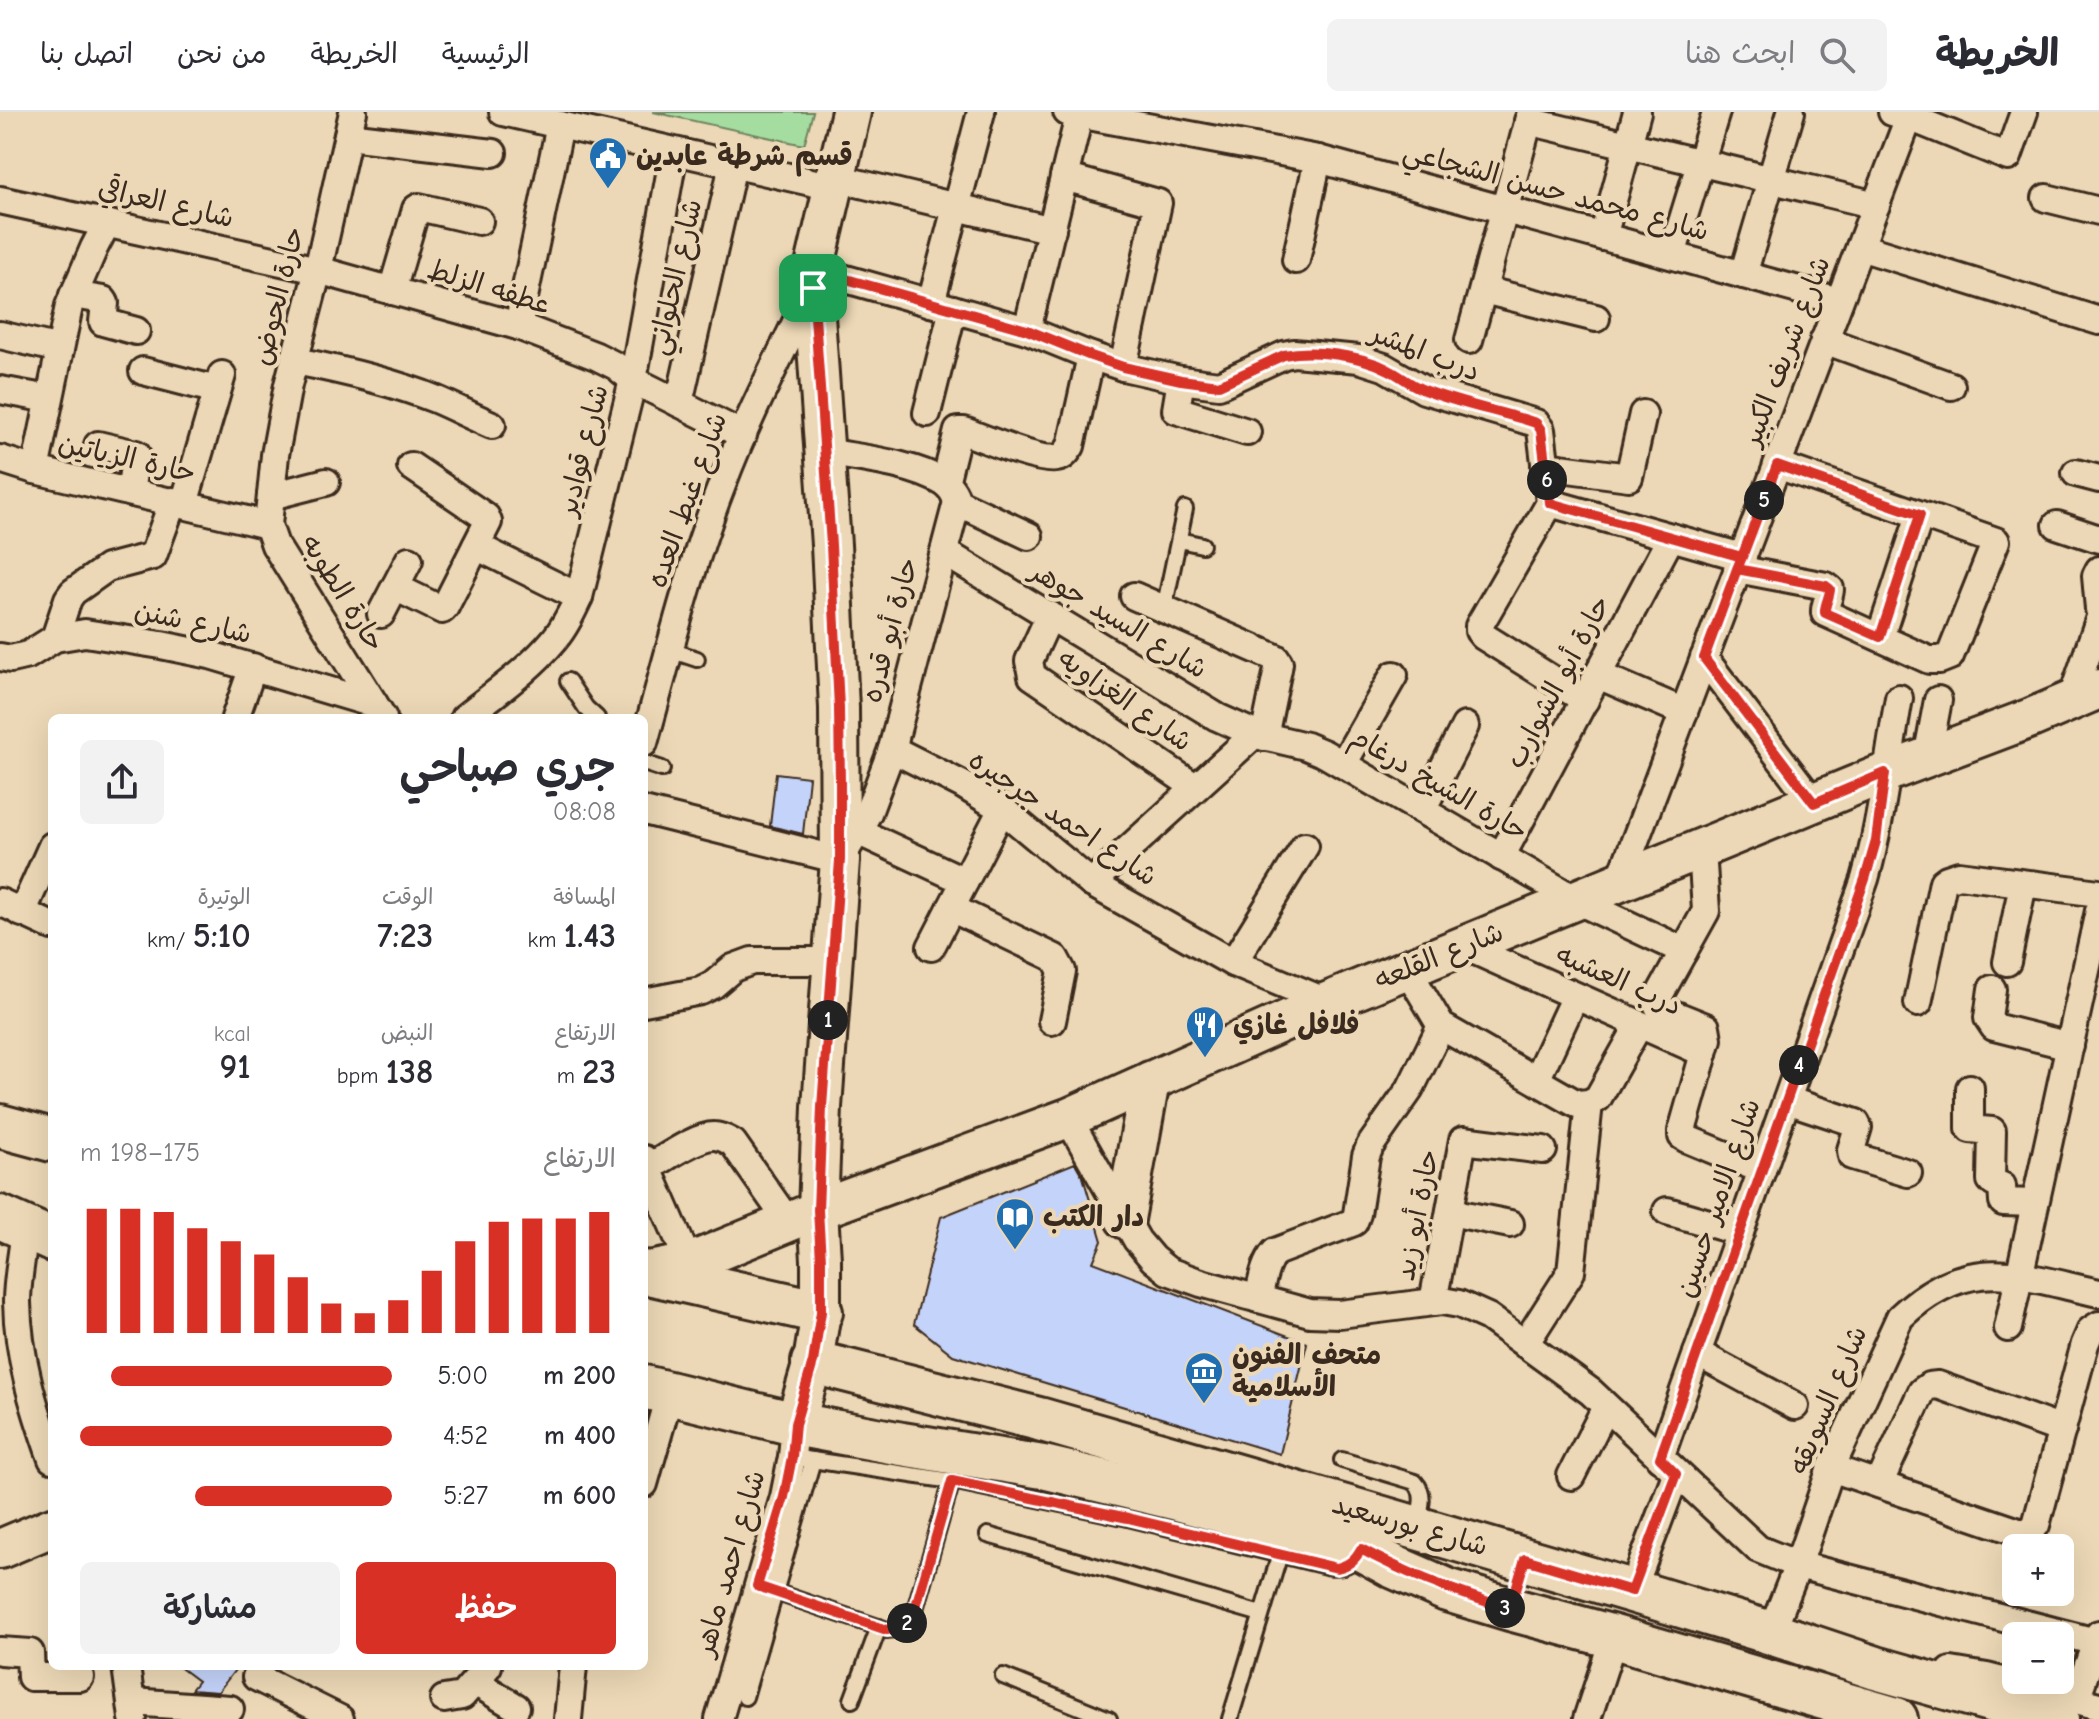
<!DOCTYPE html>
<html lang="ar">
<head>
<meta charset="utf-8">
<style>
	body { margin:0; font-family:"Comic Neue","Playpen Sans Arabic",sans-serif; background:#f2f2f3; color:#2b2b33; direction:rtl; height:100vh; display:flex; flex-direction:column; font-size:30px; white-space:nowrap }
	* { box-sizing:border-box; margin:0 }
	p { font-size:26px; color:#7c7c81 }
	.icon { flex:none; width:44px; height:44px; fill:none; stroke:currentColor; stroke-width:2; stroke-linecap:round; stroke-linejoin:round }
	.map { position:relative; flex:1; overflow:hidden; direction:ltr }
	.drawer { position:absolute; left:48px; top:602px; width:600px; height:956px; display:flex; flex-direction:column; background:#fff; border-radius:12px; box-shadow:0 8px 32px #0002; direction:rtl }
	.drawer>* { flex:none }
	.buttons { position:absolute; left:2002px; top:1422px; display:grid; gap:16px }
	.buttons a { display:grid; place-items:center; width:72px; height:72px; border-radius:12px; background:#fff; box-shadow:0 8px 32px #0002; font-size:40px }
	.pin { position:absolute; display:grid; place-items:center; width:68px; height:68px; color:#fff; margin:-34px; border-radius:16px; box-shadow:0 4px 12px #0006 }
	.km { position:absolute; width:40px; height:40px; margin:-20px; border-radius:50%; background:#222; color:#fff; font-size:22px; line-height:40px; text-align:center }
	.round { display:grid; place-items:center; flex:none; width:84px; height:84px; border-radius:12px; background:#f2f2f3 }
	.summary { display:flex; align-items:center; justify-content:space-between; height:136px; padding:0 32px }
	h1 { font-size:44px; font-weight:600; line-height:60px }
	.stats { display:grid; grid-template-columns:repeat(3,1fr); gap:12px; height:136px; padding:8px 32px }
	.stats div { display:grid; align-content:center }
	.stats b { font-size:34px; font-weight:600 }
	.stats small { font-size:22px; font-weight:400 }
	.stats p { font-size:22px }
	.chart { height:224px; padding:16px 32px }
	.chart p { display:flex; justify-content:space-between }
	.chart svg { width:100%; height:144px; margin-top:8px; stroke:#d93025; stroke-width:6 }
	.action { display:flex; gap:16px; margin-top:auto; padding:16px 32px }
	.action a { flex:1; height:92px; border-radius:12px; background:#d93025; color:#fff; font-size:32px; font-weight:600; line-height:92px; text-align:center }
	.action a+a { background:#f2f2f3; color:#2b2b33 }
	ul { padding:0 32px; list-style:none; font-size:26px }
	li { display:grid; grid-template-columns:128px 96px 1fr; align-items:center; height:60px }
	li i { height:20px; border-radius:10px; background:#d93025 }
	header { display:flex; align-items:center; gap:48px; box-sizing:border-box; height:112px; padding:0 40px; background:#fff; border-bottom:2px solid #e1e1e2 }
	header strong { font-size:38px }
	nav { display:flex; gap:44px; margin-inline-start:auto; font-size:28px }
	.search { width:560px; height:72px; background:#f2f2f3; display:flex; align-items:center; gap:20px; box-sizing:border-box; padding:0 28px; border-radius:12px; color:#7c7c81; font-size:30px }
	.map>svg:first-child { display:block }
	.green { fill:#a5dda1; stroke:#708460; stroke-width:2 }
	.building { fill:#c4d3fa; stroke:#3b2a1e; stroke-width:2 }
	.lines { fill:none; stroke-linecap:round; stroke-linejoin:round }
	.lane-casing { stroke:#3b2a1e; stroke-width:20 }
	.street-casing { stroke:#3b2a1e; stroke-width:32 }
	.secondary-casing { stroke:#3b2a1e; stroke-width:44 }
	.primary-casing { stroke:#3b2a1e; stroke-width:48 }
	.lane { stroke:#ecd8b6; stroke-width:14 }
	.street { stroke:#ecd8b6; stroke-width:26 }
	.secondary { stroke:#ecd8b6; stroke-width:38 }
	.primary { stroke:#ecd8b6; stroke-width:42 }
	.route-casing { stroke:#fff; stroke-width:16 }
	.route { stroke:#d93025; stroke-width:10 }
	.labels { text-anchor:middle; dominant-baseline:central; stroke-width:8; stroke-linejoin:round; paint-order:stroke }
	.poi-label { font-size:28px; font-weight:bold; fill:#3b2a1e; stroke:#ecd8b6; text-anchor:start }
	.street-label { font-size:28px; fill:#3b2a1e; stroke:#ecd8b6 }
</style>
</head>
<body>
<header>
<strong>الخريطة</strong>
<div class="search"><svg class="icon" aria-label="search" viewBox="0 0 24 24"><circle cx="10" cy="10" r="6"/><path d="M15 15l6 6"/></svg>ابحث هنا</div>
<nav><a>الرئيسية</a><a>الخريطة</a><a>من نحن</a><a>اتصل بنا</a></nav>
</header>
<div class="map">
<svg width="2099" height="1607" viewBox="0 0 2099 1607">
	<rect width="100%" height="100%" fill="#ecd8b6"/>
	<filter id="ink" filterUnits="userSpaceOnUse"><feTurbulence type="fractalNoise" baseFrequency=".0125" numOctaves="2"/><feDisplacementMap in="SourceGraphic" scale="16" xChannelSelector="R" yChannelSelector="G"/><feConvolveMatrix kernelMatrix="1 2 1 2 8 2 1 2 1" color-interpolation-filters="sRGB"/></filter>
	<g filter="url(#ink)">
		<path class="green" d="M 653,0 L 813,0 L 804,33 Z"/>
		<g class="building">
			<path d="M 776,661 L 809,665 L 803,722 L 770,714 Z"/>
			<path d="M 1075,1051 L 1083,1065 L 1102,1129 L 1093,1150 L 1307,1231 L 1280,1342 L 953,1243 L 914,1212 L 941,1105 Z"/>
			<path d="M 178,1554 L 238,1554 L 218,1580 L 191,1578 L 198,1569 Z"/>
		</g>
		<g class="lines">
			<g class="lane-casing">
				<g id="lane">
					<path d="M 1179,428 L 1202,433"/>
					<path d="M 1164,497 L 1185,397"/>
					<path d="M 670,538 L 697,547"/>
					<path d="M 568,569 L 586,596 L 597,606"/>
					<path d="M 644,651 L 662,657"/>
					<path d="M 792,1345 L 952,1369 L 1128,1406 L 1326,1454 C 1339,1456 1348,1455 1357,1445"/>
					<path d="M 1342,1348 L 1415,1370 C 1427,1383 1420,1398 1416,1414"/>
					<path d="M 988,1423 L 1261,1502"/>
					<path d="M 757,1474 L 887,1518 C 901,1517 907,1513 914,1501 L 952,1369"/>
					<path d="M 1003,1564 L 1109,1607"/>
					<path d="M 745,1585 L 813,1348"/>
					<path d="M 852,1588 L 879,1515"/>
					<path d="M 1230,1607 L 1280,1442"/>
				</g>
			</g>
			<g class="street-casing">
				<g id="street">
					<path d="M 353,0 L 318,158 L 288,273 L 275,343 L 268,413 L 275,433 L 285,449 L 383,606"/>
					<path d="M 503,0 L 833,75"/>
					<path d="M 1067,0 L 1318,47 L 1839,189"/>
					<path d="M 1892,0 L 1909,5 L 2008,45 L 2024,0"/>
					<path d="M 1528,9 L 1876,93"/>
					<path d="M 348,24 L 493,41"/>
					<path d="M 1064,65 L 1158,91 L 1123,255"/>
					<path d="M 836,66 L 1052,118"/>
					<path d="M 2046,86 L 2099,99"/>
					<path d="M 0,88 L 318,158 L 518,214 L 596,244 L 616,254 L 633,268 L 743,323"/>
					<path d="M 107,111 L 94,136 L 69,194 L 35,358 L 268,413"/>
					<path d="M 1603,125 L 1637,0"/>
					<path d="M 1860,135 L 2099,209"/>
					<path d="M 1672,143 L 1716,0"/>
					<path d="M 1296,148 L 1318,47"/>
					<path d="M 814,158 L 1027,218 L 1091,244 L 1123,255 L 1181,268 L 1219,273 L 1284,243 L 1294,241 L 1359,247 L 1384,255 L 1424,278 L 1536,311 L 1541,318 L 1550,391 L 1479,514 L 1479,519 L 1483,524 L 1585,588"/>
					<path d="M 1743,163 L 1791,0"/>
					<path d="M 1483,178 L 1596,206"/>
					<path d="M 392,179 L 416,97 L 419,95 L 479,109"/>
					<path d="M 73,183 L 103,188 L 105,191 L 103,210 L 136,219"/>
					<path d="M 931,191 L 981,0"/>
					<path d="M 518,214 L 560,13"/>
					<path d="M 1027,218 L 1080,0"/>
					<path d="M 0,223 L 60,237"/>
					<path d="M 1469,228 L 1531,0"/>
					<path d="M 1824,228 L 1951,274"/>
					<path d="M 295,249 C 342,258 390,269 435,287 C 454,295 473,305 492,313"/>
					<path d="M 143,259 L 217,278"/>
					<path d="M 1181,268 L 1176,298 L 1247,320"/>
					<path d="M 0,278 L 49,287"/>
					<path d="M 679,291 L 733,53"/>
					<path d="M 927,301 L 953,197"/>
					<path d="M 98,333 L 136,342 L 130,380"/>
					<path d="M 826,340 C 862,347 911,351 943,370 C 950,374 955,382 957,390 L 1029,424"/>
					<path d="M 0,347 L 35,358"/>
					<path d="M 1545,354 L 1629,365 L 1643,302"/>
					<path d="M 2076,361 L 2099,367"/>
					<path d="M 945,371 L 958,319 L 964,319 C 983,326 1039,350 1057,346 C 1064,345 1067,340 1071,334 L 1091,244"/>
					<path d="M 271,384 L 326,370"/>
					<path d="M 1550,391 L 1742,445"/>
					<path d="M 184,392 L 222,263"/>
					<path d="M 2057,413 L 2099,427"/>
					<path d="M 476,434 L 579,485"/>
					<path d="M 944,440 L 1217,605 L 1255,622 L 1306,634 L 1325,642 L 1576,788 L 1684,839"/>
					<path d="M 1737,457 L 1826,474 L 1830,477 C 1830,485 1824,493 1825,501 L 1929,548 L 1940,548 L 1950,544 L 1996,429 L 1777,353"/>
					<path d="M 2099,458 L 2096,464 L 2099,497"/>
					<path d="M 395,475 L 442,498 L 445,495 L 488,410 L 486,405 L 411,354"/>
					<path d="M 1134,484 L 1276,546 L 1279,551 L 1278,557 L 1264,625"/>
					<path d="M 381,502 L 409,448"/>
					<path d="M 1050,503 L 1029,549 L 1032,564 L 1195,675"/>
					<path d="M 1880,525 L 1920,403"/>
					<path d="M 55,526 L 68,487 L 73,480 L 107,456 L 153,444 L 173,389"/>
					<path d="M 0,545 L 11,547 L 28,543 L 55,526 L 85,521 L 161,533 L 210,543 L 374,592"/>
					<path d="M 1704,546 L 1814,691"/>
					<path d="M 1598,563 L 1684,600"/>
					<path d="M 2071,589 L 2099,508"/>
					<path d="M 235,606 L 253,555"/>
					<path d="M 464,606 C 495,581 529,558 554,528 C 565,515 572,500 579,485 L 633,268 L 674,40"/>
					<path d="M 644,631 C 668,545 689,457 722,373 C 747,306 781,242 812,178"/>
					<path d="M 892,637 L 963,673 L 1002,697 L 1091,771 L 1233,851 L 1327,890"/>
					<path d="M 1927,646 L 1938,588"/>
					<path d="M 1343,652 L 1394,563"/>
					<path d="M 1422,698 L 1465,614"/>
					<path d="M 644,699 L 840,748 L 868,701 L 892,637 L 957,390"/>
					<path d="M 857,719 L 965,769"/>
					<path d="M 1702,737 L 1706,799 L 1656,889 L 1658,894 L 1661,897 L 1706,915 L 1708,927 L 1682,1019 L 1682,1024 L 1687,1027 L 1762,1058"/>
					<path d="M 1501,745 L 1671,425"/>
					<path d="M 1091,771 L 1255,622"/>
					<path d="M 1619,771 L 1911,0"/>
					<path d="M 0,790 L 52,814"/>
					<path d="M 951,796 L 1055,846 L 1062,859 L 1052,909"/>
					<path d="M 22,801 L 52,734"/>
					<path d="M 1464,834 L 1704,941"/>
					<path d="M 931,835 L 1002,697"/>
					<path d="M 2007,850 L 2023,772"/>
					<path d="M 1233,851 L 1305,734"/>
					<path d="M 1407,857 L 1441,914 L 1577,992 L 1589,991 L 1598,986 L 1639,913"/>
					<path d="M 1992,877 L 1988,906 L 1994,915 L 2070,934"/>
					<path d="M 644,890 L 701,879 L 713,873 L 733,856 L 752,849 L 832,849"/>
					<path d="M 1918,891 L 1943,770 L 1947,767 L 1959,763 L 2099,781"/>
					<path d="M 1536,968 L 1575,884"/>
					<path d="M 1970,976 L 1970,1017 L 1992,1019 L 1991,1068 L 1994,1071 L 2002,1074 L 2003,1090 L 2035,1091"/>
					<path d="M 1787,988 L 1856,1011 L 1858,1015 L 1851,1038 L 1852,1044 L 1908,1061"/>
					<path d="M 1068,1006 L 1137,1128 L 1153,1147 L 1168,1159 L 1201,1171 L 1310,1201 L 1340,1202 L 1442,1189 L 1459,1192 L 1488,1205 L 1591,1280 L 1758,1437 L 1798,1453 L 2096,1530"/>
					<path d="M 644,1047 L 689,1151"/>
					<path d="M 648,1056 C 664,1047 696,1024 714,1024 C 722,1024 727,1028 733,1031 L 789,1111"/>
					<path d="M 1667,1099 L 1740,1120"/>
					<path d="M 1450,1100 L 1510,1112"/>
					<path d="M 25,1116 C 23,1140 17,1166 17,1190 C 18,1245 34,1296 52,1347"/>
					<path d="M 1258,1187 C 1262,1171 1264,1152 1275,1140 L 1354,1110 L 1357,1102 L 1366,1044 L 1370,1034 L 1410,977 L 1441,914"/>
					<path d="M 1433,1190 L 1463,1028 L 1543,1038"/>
					<path d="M 2008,1216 L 2099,799"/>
					<path d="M 1525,1232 L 1571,1160 L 1589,991"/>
					<path d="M 1697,1241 L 1795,1294"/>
					<path d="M 1660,1346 L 1865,767 C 1882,708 1888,646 1899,586"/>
					<path d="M 1831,1356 L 2016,1419 C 2024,1421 2031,1420 2036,1413 L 2085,1232 L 2091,1218 L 2099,1213"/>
					<path d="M 1571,1364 L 1606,1295"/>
					<path d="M 644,1372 L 670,1280"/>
					<path d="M 1879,1372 L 1922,1279 L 1929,1274 L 1938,1273 L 2062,1318"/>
					<path d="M 1632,1479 L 1676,1362"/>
					<path d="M 1771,1521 L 1798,1453 L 1831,1356 L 1900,1205 C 1968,1140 2018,1164 2099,1181"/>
					<path d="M 0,1539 L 30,1541 L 31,1565 L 80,1565"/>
					<path d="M 126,1554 L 133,1606"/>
					<path d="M 1951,1559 L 1987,1565 L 2099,1594"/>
					<path d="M 256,1565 L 340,1607"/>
					<path d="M 475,1570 L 516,1595"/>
					<path d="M 444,1587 L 462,1584 L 488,1554"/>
					<path d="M 2076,1587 L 2099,1522"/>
					<path d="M 132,1590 L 230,1597"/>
					<path d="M 568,1607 L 573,1554"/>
					<path d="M 719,1607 L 784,1385 L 792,1345 L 795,1312"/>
					<path d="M 1587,1607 L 1614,1525"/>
				</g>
			</g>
			<g class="secondary-casing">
				<g id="secondary">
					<path d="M 1125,1107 L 1150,969"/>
					<path d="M 645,1160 L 689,1151 L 818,1098 L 1068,1006 L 1327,890 L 1885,661 L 2031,606 L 2099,577"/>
					<path d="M 795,1312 L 813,1250 L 821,1200 L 821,1148 L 818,1098 L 822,995 L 840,748 L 839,596 L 831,433 L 813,176 L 814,158 L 851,0"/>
					<path d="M 0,1437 L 52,1415"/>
				</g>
			</g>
			<g class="primary-casing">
				<g id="primary">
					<path d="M 0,1014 L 52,1028"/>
					<path d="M 0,1105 L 52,1128"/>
					<path d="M 644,1160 L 821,1200"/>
					<path d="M 813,1250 L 1039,1307 L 1352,1397 L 1632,1479 L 1771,1521 L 1876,1556 L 2057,1607"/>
					<path d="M 644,1275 L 795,1312 L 902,1332 L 1043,1355 L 1174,1386 L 1361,1437 L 1392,1454 L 1447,1478 L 1510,1497 L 1614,1525 L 1896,1607"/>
				</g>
			</g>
			<use href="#lane" class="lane"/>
			<use href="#street" class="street"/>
			<use href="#secondary" class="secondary"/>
			<use href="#primary" class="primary"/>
		</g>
	</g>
	<g class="lines" filter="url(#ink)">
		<g class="route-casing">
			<path id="route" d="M 813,176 L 831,433 L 839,596 L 840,672 L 840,748 L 822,995 L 818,1098 L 821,1148 L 821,1200 L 813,1250 L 795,1312 L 792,1345 L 784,1385 L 757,1474 L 887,1518 C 901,1517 907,1513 914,1501 L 952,1369 L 1128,1406 L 1337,1456 C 1349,1453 1355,1448 1361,1437 C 1408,1463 1458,1481 1510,1497 L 1525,1447 L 1632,1479 L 1676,1362 L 1660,1346 L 1865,767 L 1876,729 L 1885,661 L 1814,691 L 1704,546 L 1737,457 L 1742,445 L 1777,353 L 1920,403 L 1880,525 L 1825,501 C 1824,493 1830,485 1830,477 L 1826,474 L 1737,457 L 1742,445 L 1550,391 L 1541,318 L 1536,311 C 1499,299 1460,292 1424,278 C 1410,273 1400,263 1387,257 C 1360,243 1313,237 1284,243 L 1219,273 L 1181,268 L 1123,255 L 1091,244 L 1027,218 L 814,158 L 813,176"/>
		</g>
		<use href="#route" class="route"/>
	</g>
	<defs>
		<g id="civic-pin" transform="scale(2)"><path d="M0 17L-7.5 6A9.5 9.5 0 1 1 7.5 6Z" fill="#1f6fb2" stroke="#ecd8b6"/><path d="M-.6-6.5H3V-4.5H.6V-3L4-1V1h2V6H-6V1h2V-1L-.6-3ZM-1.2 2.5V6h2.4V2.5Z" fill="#fff"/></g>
		<g id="restaurant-pin" transform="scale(2)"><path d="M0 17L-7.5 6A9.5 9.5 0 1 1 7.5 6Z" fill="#1f6fb2" stroke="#ecd8b6"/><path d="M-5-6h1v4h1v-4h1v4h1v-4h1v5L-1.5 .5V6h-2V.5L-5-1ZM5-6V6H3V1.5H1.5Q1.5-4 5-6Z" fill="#fff"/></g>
		<g id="library-pin" transform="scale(2)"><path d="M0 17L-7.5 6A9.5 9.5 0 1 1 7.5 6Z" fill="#1f6fb2" stroke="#ecd8b6"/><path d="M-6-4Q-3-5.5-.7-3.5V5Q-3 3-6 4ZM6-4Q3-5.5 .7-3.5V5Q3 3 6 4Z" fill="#fff"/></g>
		<g id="museum-pin" transform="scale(2)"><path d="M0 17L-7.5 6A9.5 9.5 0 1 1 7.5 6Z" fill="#1f6fb2" stroke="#ecd8b6"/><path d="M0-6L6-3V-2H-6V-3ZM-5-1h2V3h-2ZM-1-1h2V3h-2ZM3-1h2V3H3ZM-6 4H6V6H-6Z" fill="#fff"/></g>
	</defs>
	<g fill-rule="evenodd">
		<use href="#civic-pin" x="608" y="44"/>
		<use href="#restaurant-pin" x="1205" y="913"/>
		<use href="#library-pin" x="1015" y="1105"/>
		<use href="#museum-pin" x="1204" y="1259"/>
	</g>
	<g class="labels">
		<g class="poi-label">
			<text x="636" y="44">قسم شرطة عابدين</text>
			<text x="1233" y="913">فلافل غازي</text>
			<text x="1043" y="1105">دار الكتب</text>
			<text x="1232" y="1243">متحف الفنون<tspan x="1232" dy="32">الأسلامية</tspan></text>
		</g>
		<g class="street-label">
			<text transform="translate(1556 79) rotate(15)">شارع محمد حسن الشجاعي</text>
			<text transform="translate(166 91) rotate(13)">شارع العراقي</text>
			<text transform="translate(675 165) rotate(-77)">شارع الحلواني</text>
			<text transform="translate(489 175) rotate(17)">عطفه الزلط</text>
			<text transform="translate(278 184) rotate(-76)">حارة الحوض</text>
			<text transform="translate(1786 239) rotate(-69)">شارع شريف الكبير</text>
			<text transform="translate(1425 240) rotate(21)">درب المشر</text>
			<text transform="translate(583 338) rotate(-76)">شارع قوادير</text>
			<text transform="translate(127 346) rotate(13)">حارة الزياتين</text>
			<text transform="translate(687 388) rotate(-70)">شارع غيط العده</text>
			<text transform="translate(343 481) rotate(58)">حارة الطوبه</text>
			<text transform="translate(1119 508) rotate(31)">شارع السيد جوهر</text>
			<text transform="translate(193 510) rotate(12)">شارع شنن</text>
			<text transform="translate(890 518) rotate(-75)">حارة أبو قدره</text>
			<text transform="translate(1558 570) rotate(-62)">حارة أبو الشوارب</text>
			<text transform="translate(1125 588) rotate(35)">شارع الغزاويه</text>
			<text transform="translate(1439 672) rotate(30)">حارة الشيخ درغام</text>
			<text transform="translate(1063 706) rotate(34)">شارع احمد جرجيره</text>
			<text transform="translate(1439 844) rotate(-22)">شارع القلعه</text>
			<text transform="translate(1619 868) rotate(24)">درب العشبه</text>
			<text transform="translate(1718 1086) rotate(-71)">شارع الامير حسين</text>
			<text transform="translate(1417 1103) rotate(-79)">حارة أبو زيد</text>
			<text transform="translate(1828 1288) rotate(-67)">شارع السويقه</text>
			<text transform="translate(1410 1413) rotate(16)">شارع بورسعيد</text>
			<text transform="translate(730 1451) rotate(-74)">شارع احمد ماهر</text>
		</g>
	</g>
</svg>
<div class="buttons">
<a>+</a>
<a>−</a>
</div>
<div class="pin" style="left:813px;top:176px;background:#1e9e55"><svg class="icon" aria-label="arrive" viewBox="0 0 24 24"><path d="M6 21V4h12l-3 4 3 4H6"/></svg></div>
<b class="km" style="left:828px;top:908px">1</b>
<b class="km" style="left:907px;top:1511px">2</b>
<b class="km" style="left:1505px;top:1496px">3</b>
<b class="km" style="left:1799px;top:953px">4</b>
<b class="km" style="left:1764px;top:388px">5</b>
<b class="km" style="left:1547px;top:368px">6</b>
<section class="drawer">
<div class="summary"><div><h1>جري صباحي</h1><p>08:08</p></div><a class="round"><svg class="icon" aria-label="share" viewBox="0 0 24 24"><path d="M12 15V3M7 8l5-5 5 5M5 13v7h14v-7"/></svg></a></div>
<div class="stats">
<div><p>المسافة</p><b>1.43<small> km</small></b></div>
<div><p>الوقت</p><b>7:23</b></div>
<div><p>الوتيرة</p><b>5:10<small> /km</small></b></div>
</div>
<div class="stats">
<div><p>الارتفاع</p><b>23<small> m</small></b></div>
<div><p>النبض</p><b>138<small> bpm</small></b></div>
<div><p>kcal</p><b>91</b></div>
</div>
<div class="chart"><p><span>الارتفاع</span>175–198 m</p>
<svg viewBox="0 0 160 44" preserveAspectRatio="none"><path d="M5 44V6M15 44V6M25 44V7M35 44V12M45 44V16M55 44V20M65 44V27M75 44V35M85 44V38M95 44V34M105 44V25M115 44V16M125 44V10M135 44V9M145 44V9M155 44V7"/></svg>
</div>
<ul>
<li><b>200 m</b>5:00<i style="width:90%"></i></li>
<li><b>400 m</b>4:52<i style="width:100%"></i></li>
<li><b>600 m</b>5:27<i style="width:63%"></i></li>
</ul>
<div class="action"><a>حفظ</a><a>مشاركة</a></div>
</section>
</div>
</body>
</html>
